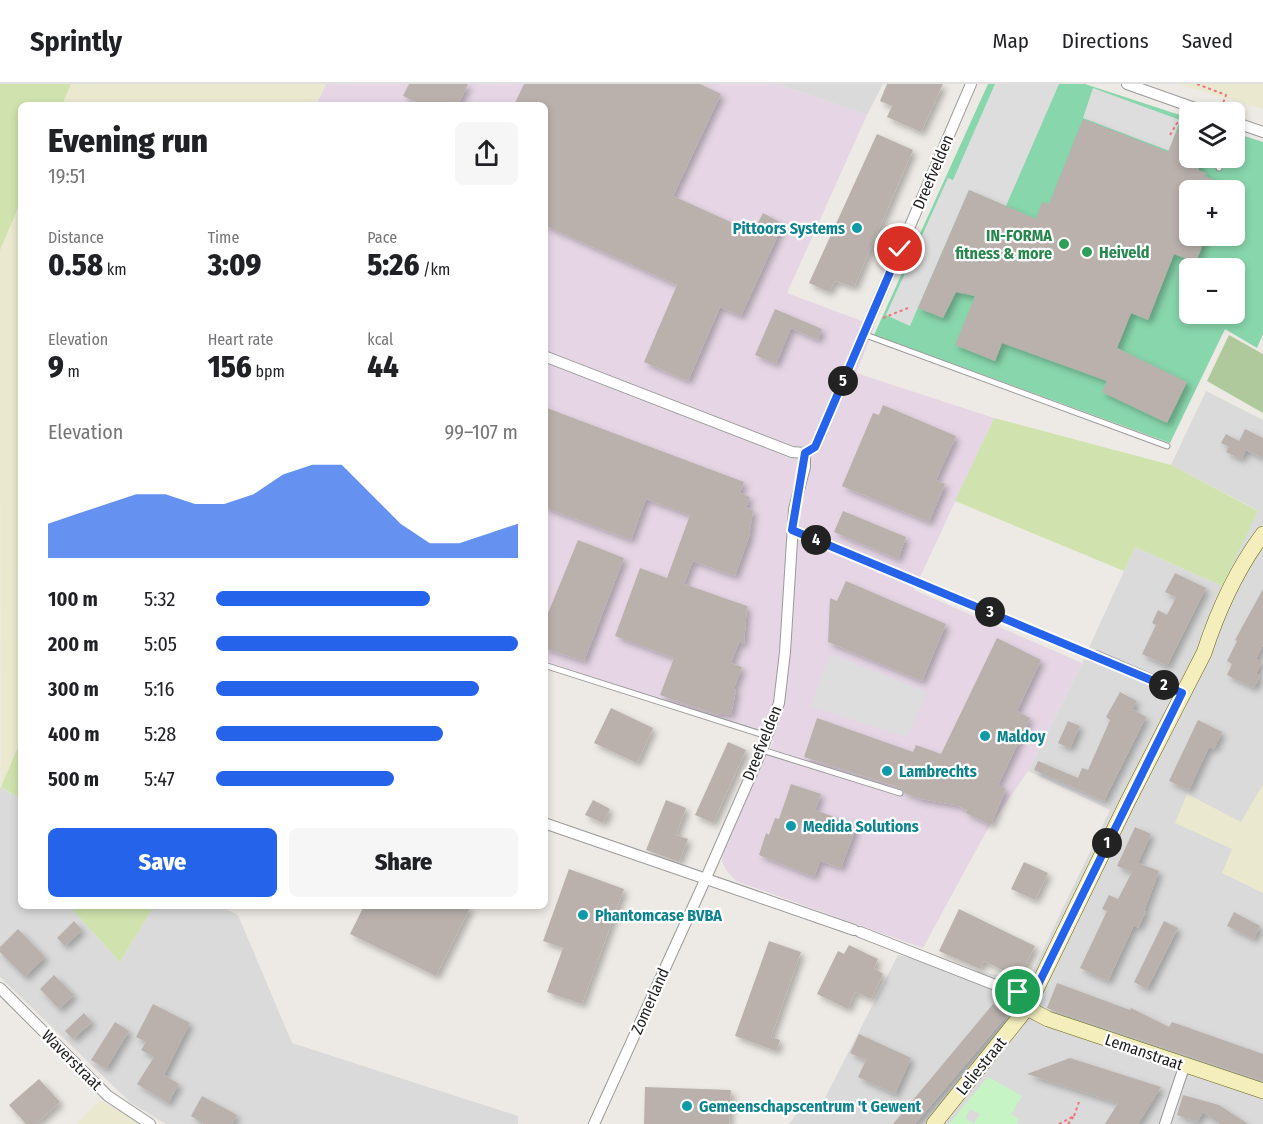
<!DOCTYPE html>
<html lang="en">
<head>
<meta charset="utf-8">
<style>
	body { margin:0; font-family:"Fira Sans Condensed",sans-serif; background:#f6f6f6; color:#202124; height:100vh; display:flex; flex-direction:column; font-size:22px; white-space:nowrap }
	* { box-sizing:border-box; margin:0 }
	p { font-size:20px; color:#757577 }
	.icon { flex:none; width:33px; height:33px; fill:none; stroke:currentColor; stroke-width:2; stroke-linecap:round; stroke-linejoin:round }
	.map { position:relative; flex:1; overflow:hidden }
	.panel { position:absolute; left:18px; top:18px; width:530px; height:807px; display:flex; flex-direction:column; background:#fff; border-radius:9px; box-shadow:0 3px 9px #0003 }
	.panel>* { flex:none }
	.fabs { position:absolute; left:1179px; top:18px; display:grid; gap:12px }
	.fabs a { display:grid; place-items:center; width:66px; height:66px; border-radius:9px; background:#fff; box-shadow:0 3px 9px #0003; font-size:30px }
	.pin { position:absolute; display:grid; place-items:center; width:51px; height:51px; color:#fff; margin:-26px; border:3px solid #fff; border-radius:50%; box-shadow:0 2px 6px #0007 }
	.km { position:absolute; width:30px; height:30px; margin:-15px; border-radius:50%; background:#222; color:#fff; font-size:16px; line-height:30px; text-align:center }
	.round { display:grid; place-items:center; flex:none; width:63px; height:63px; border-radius:9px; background:#f6f6f6 }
	.overview { display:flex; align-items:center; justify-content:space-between; height:102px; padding:0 30px }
	h1 { font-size:33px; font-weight:800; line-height:45px }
	.metrics { display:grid; grid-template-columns:repeat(3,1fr); gap:9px; height:102px; padding:6px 30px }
	.metrics div { display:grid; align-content:center }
	.metrics b { font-size:30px; font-weight:800 }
	.metrics small { font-size:16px; font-weight:400 }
	.metrics p { font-size:16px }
	.chart { height:168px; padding:12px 30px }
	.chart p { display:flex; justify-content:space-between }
	.chart svg { width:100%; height:108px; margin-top:6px; fill:#2563eb; opacity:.7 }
	.action { display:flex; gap:12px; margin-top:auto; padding:12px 30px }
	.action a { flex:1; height:69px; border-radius:9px; background:#2563eb; color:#fff; font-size:24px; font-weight:800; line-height:69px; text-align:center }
	.action a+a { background:#f6f6f6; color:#202124 }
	ul { padding:0 30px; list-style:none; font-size:20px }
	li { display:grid; grid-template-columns:96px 72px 1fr; align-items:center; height:45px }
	li i { height:15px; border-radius:8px; background:#2563eb }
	header { display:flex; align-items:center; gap:36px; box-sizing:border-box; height:84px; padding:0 30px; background:#fff; border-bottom:2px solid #e0e0e0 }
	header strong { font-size:28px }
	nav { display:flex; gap:33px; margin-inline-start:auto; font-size:21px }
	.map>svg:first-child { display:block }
	.residential { fill:#dbdada }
	.industrial { fill:#e6d6e5 }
	.farmland { fill:#ebe8d0 }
	.grass { fill:#d0e3ae }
	.forest { fill:#b0c99c }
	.park { fill:#c7f4c4 }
	.pitch { fill:#88d6ac; fill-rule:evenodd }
	.parking { fill:#ddd }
	.building { fill:#bab1ad; filter:url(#shadow) }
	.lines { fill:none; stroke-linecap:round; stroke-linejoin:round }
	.lane-casing { stroke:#9a9a9a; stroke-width:7 }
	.street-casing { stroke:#9a9a9a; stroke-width:12 }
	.secondary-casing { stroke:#69650f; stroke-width:16 }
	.path { stroke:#ed757b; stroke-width:2; stroke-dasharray:3 3; stroke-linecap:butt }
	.lane { stroke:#fff; stroke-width:5 }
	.street { stroke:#fff; stroke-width:10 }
	.secondary { stroke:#f3eebc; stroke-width:15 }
	.route-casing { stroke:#fff; stroke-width:12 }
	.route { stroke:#2563eb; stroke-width:8 }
	.culture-dot { fill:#0f9aa8; stroke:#fff; stroke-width:2 }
	.leisure-dot { fill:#2e9e5b; stroke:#fff; stroke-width:2 }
	.labels { text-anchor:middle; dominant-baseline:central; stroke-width:4.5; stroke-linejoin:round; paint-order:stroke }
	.street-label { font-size:16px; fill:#1d1d1d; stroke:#fff }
	.culture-label { font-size:16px; font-weight:bold; fill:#0d838f; stroke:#fff; text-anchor:start }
	.leisure-label { font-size:16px; font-weight:bold; fill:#27864d; stroke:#fff; text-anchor:end }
</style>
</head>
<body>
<header>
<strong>Sprintly</strong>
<nav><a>Map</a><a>Directions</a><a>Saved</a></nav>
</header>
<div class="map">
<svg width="1263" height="1040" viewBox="0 0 1263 1040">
	<defs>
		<filter id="shadow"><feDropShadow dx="4" dy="4" stdDeviation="3" flood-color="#0004"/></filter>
	</defs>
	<rect width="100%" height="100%" fill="#ede9e4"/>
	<g class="residential">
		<path d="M 777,0 L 883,0 L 867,31 Z"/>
		<path d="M 1206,307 L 1263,336 L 1263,1040 L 789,1040 L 804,1020 L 821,1022 L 898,871 L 1028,897 L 1110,726 L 1028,687 L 1082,579 L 1135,463 L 1222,502 L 1257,426 L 1171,381 Z"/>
		<path d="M 0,703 L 21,715 L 21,822 L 69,822 L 120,878 L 154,822 L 220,822 L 238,831 L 292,959 L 518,1032 L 518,1040 L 166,1040 L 131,1019 L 0,893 Z"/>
	</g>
	<path class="industrial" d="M 326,0 L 777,0 L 867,31 L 787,209 L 875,242 L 856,289 L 994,334 L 914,506 L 1082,579 L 1028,687 L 986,748 L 923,864 L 736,797 L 726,786 L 722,777 L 724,760 L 774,657 L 545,577 L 544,21 L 316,21 Z"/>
	<g class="farmland">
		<path d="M 71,0 L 326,0 L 316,21 L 62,21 Z"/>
		<path d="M 1178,0 L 1263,0 L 1263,25 Z"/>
		<path d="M 21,117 L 21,656 L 1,703 L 0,166 Z"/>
		<path d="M 1263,700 L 1263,809 L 1222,789 L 1232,765 L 1175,739 L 1187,710 L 1241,738 Z"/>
		<path d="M 100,1016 L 142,1040 L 76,1040 Z"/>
	</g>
	<g class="grass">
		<path d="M 0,0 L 71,0 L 62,21 L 21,21 L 21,117 L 0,166 Z"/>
		<path d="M 994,334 L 1171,381 L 1258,427 L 1222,502 L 1135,463 L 1124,487 L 955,417 Z"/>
		<path d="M 21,656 L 21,715 L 1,703 Z"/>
		<path d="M 69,822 L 154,822 L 120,878 Z"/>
	</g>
	<path class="forest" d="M 1229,251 L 1263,270 L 1263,329 L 1207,297 Z"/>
	<path class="park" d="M 988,993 L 1022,1012 L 1011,1030 L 1019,1035 L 1017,1040 L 974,1040 L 980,1030 L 970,1025 L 965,1034 L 974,1040 L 949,1040 Z"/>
	<path class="pitch" d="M 988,0 L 1085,0 L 1189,34 L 1190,74 L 1234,74 L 1235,49 L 1263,58 L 1263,250 L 1257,264 L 1225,245 L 1170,359 L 874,251 ZM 1190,106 L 1234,106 L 1234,152 L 1190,152 ZM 1190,184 L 1234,184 L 1234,230 L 1190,230 Z"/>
	<g class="parking">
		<path d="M 995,0 L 1059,0 L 1006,122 L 969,106 L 910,242 L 886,231 L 948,94 L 953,96 Z"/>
		<path d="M 1093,4 L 1180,36 L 1169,67 L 1083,34 Z"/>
		<path d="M 830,570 L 927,608 L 907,653 L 811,622 Z"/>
	</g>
	<g class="building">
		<path d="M 409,0 L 468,0 L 458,21 L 423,21 L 403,12 Z"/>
		<path d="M 524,0 L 700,0 L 721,10 L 673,112 L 753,148 L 763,129 L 783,140 L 741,232 L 720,223 L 688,297 L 644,278 L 677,201 L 544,141 L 544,21 L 514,21 Z"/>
		<path d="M 887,0 L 943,0 L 921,48 L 887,33 L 892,22 L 880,17 Z"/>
		<path d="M 1083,35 L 1168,68 L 1178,44 L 1190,48 L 1190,74 L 1201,74 L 1198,86 L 1206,89 L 1205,92 L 1221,99 L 1217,106 L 1190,106 L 1190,152 L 1206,152 L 1196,178 L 1174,170 L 1148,236 L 1131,229 L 1117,264 L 1187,298 L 1167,339 L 1102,308 L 1107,297 L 1002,259 L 995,277 L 955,261 L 975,212 L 956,208 L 943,234 L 918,224 L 969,106 L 1036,135 L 1042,118 L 1049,120 Z"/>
		<path d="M 877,50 L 913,66 L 854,203 L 835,197 L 829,208 L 809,199 Z"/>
		<path d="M 775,225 L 822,245 L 818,256 L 791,244 L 776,280 L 755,271 Z"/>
		<path d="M 883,321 L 956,352 L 936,396 L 945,400 L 929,438 L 842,402 L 873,329 L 879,331 Z"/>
		<path d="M 544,323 L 744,398 L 740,409 L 750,413 L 746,424 L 753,426 L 749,453 L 735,492 L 693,477 L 684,500 L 747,522 L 744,560 L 739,558 L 731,579 L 742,583 L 734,605 L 736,606 L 731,631 L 719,629 L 718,631 L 660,611 L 674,574 L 615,552 L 640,484 L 667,494 L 690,431 L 646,415 L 631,456 L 544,423 Z"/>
		<path d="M 1245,345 L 1263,354 L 1263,374 L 1246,366 L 1241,375 L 1226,368 L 1229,363 L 1221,359 L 1226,350 L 1239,357 Z"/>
		<path d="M 843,427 L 906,453 L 898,475 L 834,448 Z"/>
		<path d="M 578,456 L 624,474 L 584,577 L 544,564 L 544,539 Z"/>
		<path d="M 1175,489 L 1206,504 L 1167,582 L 1142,570 L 1156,541 L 1152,539 L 1158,526 L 1167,531 L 1176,513 L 1165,508 Z"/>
		<path d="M 846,497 L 946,540 L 922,597 L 828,558 L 830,514 L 837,517 Z"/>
		<path d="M 1263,505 L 1263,561 L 1256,575 L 1262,578 L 1256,590 L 1260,592 L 1254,604 L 1227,591 L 1232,580 L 1227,577 L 1237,557 L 1235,556 Z"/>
		<path d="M 997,554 L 1041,576 L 1017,627 L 1030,634 L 998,701 L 1006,705 L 991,741 L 966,729 L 967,726 L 956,721 L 921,715 L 905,709 L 901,704 L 804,673 L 817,634 L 913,668 L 916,661 L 941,670 Z"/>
		<path d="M 1120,608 L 1137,617 L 1132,625 L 1146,633 L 1104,717 L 1034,686 L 1038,677 L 1078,694 L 1082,684 L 1088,686 L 1110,636 L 1106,633 Z"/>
		<path d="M 611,624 L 653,644 L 637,679 L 594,659 Z"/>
		<path d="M 1198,636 L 1222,648 L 1214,665 L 1209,663 L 1189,706 L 1169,697 Z"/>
		<path d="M 1068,637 L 1080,642 L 1070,664 L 1058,659 Z"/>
		<path d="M 728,658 L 746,666 L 713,739 L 695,731 Z"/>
		<path d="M 791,700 L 821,710 L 815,726 L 857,741 L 841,784 L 820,777 L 814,793 L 759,771 L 766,749 L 769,751 L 775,734 L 779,735 Z"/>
		<path d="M 593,716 L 610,725 L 603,739 L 585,731 Z"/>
		<path d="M 666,716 L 686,724 L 676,751 L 688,755 L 679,778 L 646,766 Z"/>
		<path d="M 1135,743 L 1151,750 L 1138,779 L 1159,787 L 1144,827 L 1146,828 L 1138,844 L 1134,841 L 1108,897 L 1080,884 L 1107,827 L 1102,825 L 1109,811 L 1118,815 L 1132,788 L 1117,782 Z"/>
		<path d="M 1024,778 L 1048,789 L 1035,816 L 1011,805 Z"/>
		<path d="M 569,785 L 624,805 L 582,920 L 547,908 L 563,864 L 543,857 Z"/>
		<path d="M 364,822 L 471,822 L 436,892 L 350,850 Z"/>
		<path d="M 959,825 L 1035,862 L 1019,894 L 984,877 L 980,885 L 939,867 Z"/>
		<path d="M 1234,828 L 1260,842 L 1254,855 L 1227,842 Z"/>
		<path d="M 74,837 L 82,846 L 65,862 L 57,854 Z"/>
		<path d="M 1164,837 L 1178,844 L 1147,905 L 1134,898 Z"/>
		<path d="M 18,845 L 45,873 L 25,893 L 0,868 L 0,863 Z"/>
		<path d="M 769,857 L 801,868 L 771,953 L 780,956 L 776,967 L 735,952 Z"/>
		<path d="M 849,861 L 878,875 L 874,884 L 883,890 L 871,915 L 855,908 L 848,925 L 817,910 L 838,867 L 844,870 Z"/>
		<path d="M 54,891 L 74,911 L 59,925 L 40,905 Z"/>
		<path d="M 1057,899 L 1130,926 L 1131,924 L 1169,943 L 1172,938 L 1263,970 L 1263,997 L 1052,926 L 1047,924 Z"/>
		<path d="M 153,920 L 190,939 L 164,991 L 179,1000 L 168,1019 L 137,1000 L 154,973 L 141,966 L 146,958 L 136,953 Z"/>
		<path d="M 993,920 L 1007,931 L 993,948 L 915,1040 L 893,1040 Z"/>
		<path d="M 84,929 L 92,938 L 73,955 L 65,947 Z"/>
		<path d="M 115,938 L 129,947 L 106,985 L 91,976 Z"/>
		<path d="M 859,950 L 911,974 L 895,1010 L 858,993 L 866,976 L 850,969 Z"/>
		<path d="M 1070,974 L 1161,1003 L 1138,1040 L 1105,1040 L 1118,1019 L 1027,990 Z"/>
		<path d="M 39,995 L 60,1018 L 36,1040 L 26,1040 L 9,1021 Z"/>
		<path d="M 645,1003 L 731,1006 L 729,1040 L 644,1040 Z"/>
		<path d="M 1183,1011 L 1219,1021 L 1248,1040 L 1220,1040 L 1203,1028 L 1197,1038 L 1177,1031 Z"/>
		<path d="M 202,1012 L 237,1031 L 232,1040 L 204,1040 L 191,1032 Z"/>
	</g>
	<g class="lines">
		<g class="lane-casing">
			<g id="lane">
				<path d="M 1217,74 L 1219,84"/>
				<path d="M 863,250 L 1167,362"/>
				<path d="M 544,581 L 767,652"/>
				<path d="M 762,666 L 900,709"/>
			</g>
		</g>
		<g class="street-casing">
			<g id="street">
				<path d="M 1127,0 L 1206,28"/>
				<path d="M 1234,38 L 1263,48"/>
				<path d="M 544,272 L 792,368 L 805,369 L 815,363 L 971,0"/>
				<path d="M 1096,572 L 1182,609"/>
				<path d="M 544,739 L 854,846"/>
				<path d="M 860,848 L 1031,915"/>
				<path d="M 0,904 L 108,1012 L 150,1040"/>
				<path d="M 594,1040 L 702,803 L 762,666 L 779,619 L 785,568 L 794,425 L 805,383 L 805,369"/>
				<path d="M 1165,1040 L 1184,983"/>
			</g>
		</g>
		<g class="secondary-casing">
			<g id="secondary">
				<path d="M 1027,924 L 1048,935 L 1263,1007"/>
				<path d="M 934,1040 L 1027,924 L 1128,717 L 1204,569 C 1218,526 1236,486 1263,450"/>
			</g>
		</g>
		<g class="path">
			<path d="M 1197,0 L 1226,11 L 1220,28"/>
			<path d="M 1170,51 L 1177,39 L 1190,43"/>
			<path d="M 883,234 L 908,224"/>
			<path d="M 805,451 L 1085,568"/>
			<path d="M 1074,1032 L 1079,1018"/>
			<path d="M 1059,1040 L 1074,1032 L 1068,1040"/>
		</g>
		<use href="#lane" class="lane"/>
		<use href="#street" class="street"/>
		<use href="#secondary" class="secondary"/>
	</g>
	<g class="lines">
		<g class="route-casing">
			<path id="route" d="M 900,165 L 815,363 L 805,369 L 792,446 L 1182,609 L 1031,915 L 1018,908"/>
		</g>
		<use href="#route" class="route"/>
	</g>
	<g class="culture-dot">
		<circle cx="857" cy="144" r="6"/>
		<circle cx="985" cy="652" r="6"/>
		<circle cx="887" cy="687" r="6"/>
		<circle cx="791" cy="742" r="6"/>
		<circle cx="583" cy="831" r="6"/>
		<circle cx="687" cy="1022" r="6"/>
	</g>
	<g class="leisure-dot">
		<circle cx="1064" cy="160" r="6"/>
		<circle cx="1087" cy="168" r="6"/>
	</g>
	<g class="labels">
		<g class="street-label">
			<text transform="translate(933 88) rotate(-67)">Dreefvelden</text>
			<text transform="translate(762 659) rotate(-68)">Dreefvelden</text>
			<text transform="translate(650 917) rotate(-66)">Zomerland</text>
			<text transform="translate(1144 968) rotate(19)">Lemanstraat</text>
			<text transform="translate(72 976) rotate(45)">Waverstraat</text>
			<text transform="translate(981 982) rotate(-51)">Leliestraat</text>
		</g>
		<g class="culture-label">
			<text x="845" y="144" text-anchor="end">Pittoors Systems</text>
			<text x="997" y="652">Maldoy</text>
			<text x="899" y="687">Lambrechts</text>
			<text x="803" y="742">Medida Solutions</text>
			<text x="595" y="831">Phantomcase BVBA</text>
			<text x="699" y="1022">Gemeenschapscentrum 't Gewent</text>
		</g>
		<g class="leisure-label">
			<text x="1052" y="151">IN-FORMA<tspan x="1052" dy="18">fitness &amp; more</tspan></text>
			<text x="1099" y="168" text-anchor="start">Heiveld</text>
		</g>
	</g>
</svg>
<div class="fabs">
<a><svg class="icon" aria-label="layers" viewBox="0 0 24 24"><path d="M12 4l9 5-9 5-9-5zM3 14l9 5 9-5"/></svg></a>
<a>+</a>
<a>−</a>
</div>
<div class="pin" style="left:1018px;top:908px;background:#1e9e55"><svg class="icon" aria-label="arrive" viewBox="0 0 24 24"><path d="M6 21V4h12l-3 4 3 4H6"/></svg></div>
<div class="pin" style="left:900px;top:165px;background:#d93025"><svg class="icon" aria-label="check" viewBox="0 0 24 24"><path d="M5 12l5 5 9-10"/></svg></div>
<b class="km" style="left:1107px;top:759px">1</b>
<b class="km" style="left:1164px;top:601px">2</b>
<b class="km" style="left:990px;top:528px">3</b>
<b class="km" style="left:816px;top:456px">4</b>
<b class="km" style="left:843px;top:297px">5</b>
<section class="panel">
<div class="overview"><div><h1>Evening run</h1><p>19:51</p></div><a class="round"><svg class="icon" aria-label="share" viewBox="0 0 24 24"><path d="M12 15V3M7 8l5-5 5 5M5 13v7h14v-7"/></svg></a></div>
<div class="metrics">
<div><p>Distance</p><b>0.58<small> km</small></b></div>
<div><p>Time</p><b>3:09</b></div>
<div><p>Pace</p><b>5:26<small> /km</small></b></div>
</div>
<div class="metrics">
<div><p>Elevation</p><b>9<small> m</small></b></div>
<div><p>Heart rate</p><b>156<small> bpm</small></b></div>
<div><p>kcal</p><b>44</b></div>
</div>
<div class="chart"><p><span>Elevation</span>99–107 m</p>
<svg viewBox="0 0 160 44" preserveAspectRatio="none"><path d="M0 44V30L10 26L20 22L30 18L40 18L50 22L60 22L70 18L80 10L90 6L100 6L110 18L120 30L130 38L140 38L150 34L160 30V44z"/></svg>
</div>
<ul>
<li><b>100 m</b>5:32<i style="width:71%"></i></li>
<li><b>200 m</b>5:05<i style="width:100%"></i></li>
<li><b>300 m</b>5:16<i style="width:87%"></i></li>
<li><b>400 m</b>5:28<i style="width:75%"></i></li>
<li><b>500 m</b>5:47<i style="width:59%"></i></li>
</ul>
<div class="action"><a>Save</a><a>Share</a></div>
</section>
</div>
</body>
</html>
